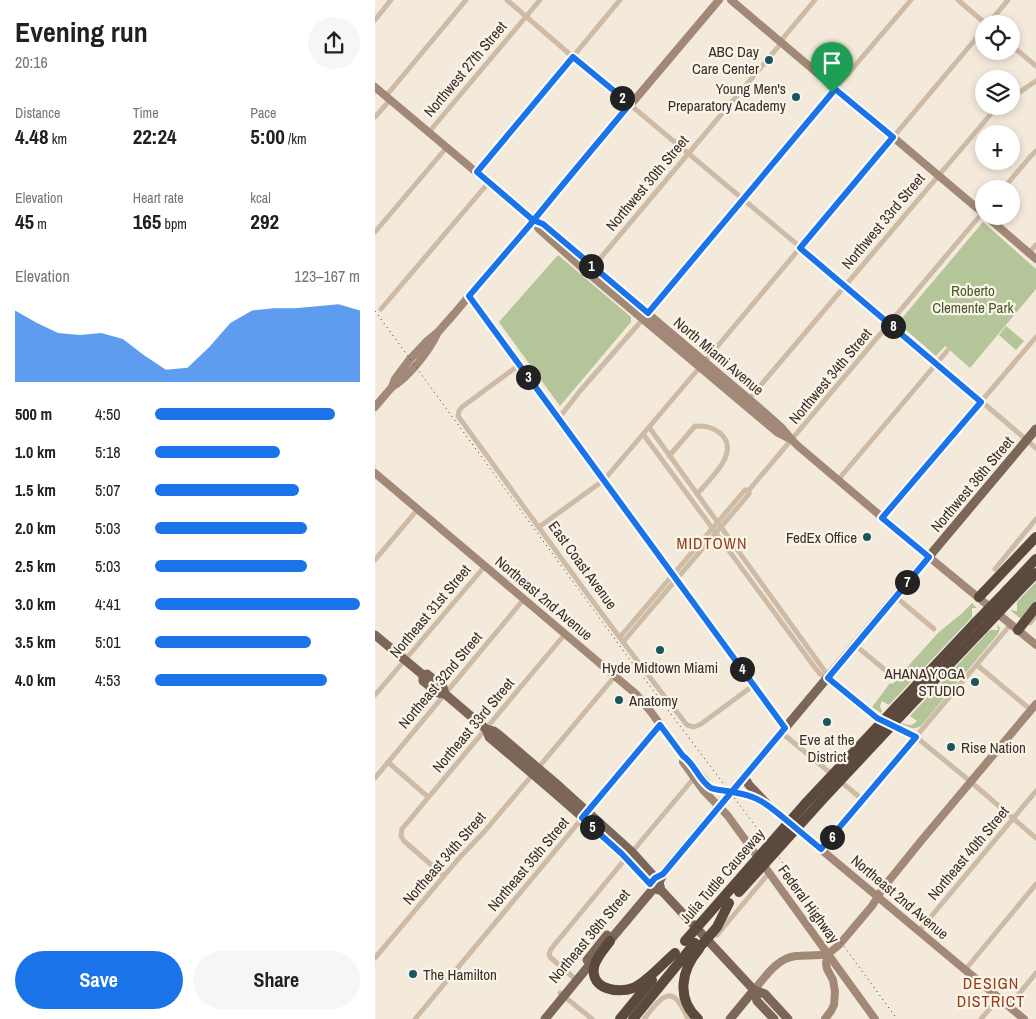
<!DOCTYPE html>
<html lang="en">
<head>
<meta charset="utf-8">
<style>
	body { margin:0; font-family:"Archivo Narrow",sans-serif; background:#f6f6f6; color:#202124; height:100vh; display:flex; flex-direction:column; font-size:19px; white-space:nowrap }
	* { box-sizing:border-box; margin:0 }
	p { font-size:16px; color:#757577 }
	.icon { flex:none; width:28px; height:28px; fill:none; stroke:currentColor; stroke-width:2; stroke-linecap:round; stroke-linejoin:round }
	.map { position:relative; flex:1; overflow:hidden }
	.side { display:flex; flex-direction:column; background:#fff; width:375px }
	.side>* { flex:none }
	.buttons { position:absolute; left:600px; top:15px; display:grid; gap:10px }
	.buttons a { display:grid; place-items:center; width:45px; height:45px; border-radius:50%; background:#fff; box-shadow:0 2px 8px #0003; font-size:25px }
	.pin { position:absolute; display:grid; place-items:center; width:42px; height:42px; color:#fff; margin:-51px -21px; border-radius:50% 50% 50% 0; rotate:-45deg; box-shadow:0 0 5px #0007 }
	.pin .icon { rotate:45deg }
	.km { position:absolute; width:25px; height:25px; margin:-12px; border-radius:50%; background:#222; color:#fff; font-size:14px; line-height:25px; text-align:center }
	.round { display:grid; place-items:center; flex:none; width:52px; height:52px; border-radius:26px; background:#f6f6f6 }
	.head { display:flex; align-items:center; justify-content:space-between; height:85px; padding:0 15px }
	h1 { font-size:28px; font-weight:700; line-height:38px }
	.stats { display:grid; grid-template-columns:repeat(3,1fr); gap:8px; height:85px; padding:5px 15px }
	.stats div { display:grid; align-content:center }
	.stats b { font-size:21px; font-weight:700 }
	.stats small { font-size:14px; font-weight:400 }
	.stats p { font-size:14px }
	.chart { height:140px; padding:10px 15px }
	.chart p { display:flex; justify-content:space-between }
	.chart svg { width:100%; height:90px; margin-top:5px; fill:#1a73e8; opacity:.7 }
	.button { display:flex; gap:10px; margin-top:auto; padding:10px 15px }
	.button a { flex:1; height:58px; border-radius:30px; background:#1a73e8; color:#fff; font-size:20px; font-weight:700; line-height:58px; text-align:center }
	.button a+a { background:#f6f6f6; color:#202124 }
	ul { padding:0 15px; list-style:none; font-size:16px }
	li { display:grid; grid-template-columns:80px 60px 1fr; align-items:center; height:38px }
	li i { height:12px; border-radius:6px; background:#1a73e8 }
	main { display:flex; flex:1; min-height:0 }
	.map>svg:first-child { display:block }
	.green { fill:#b4c59a }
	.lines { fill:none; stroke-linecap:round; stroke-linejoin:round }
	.street { stroke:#cebba6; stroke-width:5 }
	.secondary { stroke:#a28977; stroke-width:8 }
	.primary { stroke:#7c6658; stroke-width:9 }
	.highway { stroke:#5b493e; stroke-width:10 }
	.rail { stroke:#392e28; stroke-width:1; stroke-dasharray:1 4; stroke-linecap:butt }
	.highway-bridge { stroke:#5b493e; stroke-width:10 }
	.route-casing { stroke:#fff; stroke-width:10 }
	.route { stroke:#1a73e8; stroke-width:6 }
	.poi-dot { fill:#19555f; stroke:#fbf4e9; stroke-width:2 }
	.labels { text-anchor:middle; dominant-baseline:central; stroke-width:4.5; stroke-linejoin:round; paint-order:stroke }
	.poi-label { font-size:15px; fill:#392e28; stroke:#fbf4e9; text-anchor:end }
	.street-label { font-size:15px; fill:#392e28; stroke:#fbf4e9 }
	.park-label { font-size:15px; fill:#455a29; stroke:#fbf4e9 }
	.neighbourhood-label { font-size:16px; letter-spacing:1px; fill:#8f3d1a; stroke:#fbf4e9 }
</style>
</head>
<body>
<main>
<section class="side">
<div class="head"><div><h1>Evening run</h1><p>20:16</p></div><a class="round"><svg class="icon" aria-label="share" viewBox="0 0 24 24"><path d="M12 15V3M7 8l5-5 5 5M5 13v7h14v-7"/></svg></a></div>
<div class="stats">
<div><p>Distance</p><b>4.48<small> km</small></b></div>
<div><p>Time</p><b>22:24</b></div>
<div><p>Pace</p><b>5:00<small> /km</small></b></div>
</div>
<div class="stats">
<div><p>Elevation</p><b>45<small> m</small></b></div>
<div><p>Heart rate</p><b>165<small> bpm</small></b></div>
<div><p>kcal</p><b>292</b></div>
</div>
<div class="chart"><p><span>Elevation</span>123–167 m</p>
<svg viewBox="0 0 160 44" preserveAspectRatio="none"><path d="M0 44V9L10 15L20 20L30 21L40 20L50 23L60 31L70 38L80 37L90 27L100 15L110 9L120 8L130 8L140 7L150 6L160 9V44z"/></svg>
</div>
<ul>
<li><b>500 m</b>4:50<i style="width:88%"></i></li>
<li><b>1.0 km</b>5:18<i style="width:61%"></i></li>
<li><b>1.5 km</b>5:07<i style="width:70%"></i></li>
<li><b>2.0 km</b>5:03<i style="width:74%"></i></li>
<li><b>2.5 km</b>5:03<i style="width:74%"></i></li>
<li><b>3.0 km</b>4:41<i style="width:100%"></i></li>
<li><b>3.5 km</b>5:01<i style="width:76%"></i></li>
<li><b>4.0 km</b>4:53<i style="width:84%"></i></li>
</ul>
<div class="button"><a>Save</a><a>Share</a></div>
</section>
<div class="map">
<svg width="661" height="1019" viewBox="0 0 661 1019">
	<rect width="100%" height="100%" fill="#f4eadc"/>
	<g class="green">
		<path d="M 608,222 L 661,269 L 661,289 L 595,368 L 570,346 L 561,356 L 523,323 Z"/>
		<path d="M 183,255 L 256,317 L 256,322 L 185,406 L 124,322 Z"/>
		<path d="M 631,326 L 649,341 L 641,350 L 624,335 Z"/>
		<path d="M 661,582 L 661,603 L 646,619 L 635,610 L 642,611 L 642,602 Z"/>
		<path d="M 597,603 L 602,608 L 597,608 L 597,617 L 514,705 L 507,701 L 505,706 L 507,712 L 506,713 L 497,707 L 515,683 L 517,684 L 520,682 L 525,675 L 564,632 L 585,615 Z"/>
		<path d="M 622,624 L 625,628 L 623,634 L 546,726 C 537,730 536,728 527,724 L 528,723 C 534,726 538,726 542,721 L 535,716 L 615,630 L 623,630 Z"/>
	</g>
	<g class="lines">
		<g class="street">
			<path d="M 132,0 L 198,57 L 467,282 L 661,448"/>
			<path d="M 583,0 L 611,24"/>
			<path d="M 0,20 L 16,0"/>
			<path d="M 613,24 L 633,0"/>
			<path d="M 636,45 L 661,66"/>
			<path d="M 11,96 L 91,0"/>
			<path d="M 636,98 L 661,81"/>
			<path d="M 0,117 L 15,100"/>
			<path d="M 54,132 L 165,0"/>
			<path d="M 102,172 L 245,0"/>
			<path d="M 628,189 L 655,157 L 661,151"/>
			<path d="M 0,232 L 72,147"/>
			<path d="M 654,253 L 661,245"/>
			<path d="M 218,267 L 403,47 L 409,37 L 440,0"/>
			<path d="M 94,296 L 410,728"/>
			<path d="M 6,309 L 114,182"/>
			<path d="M 273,313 L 460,89 L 536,0"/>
			<path d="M 330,361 L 609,29"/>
			<path d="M 144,365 L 87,407 L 84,411 L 83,416 C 159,520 232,624 312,725 L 319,727 L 326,724 L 379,685"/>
			<path d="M 374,399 L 621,108 L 623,106"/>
			<path d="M 184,418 L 205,391 L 268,319"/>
			<path d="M 274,427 L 449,670 L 453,678 L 497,714 L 509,722"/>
			<path d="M 268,434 L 441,669 L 445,674 L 453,678"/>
			<path d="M 294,456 L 320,426 C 331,426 338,427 346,434 C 366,453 334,480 322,494"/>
			<path d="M 463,480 L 572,351"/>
			<path d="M 507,518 L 661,337"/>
			<path d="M 164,527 L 229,480 L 325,367"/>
			<path d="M 0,560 L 43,509"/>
			<path d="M 620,569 L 661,519"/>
			<path d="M 521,597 L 559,629"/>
			<path d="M 655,623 L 661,615"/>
			<path d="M 245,637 L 370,490 L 374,490 L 608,212"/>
			<path d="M 248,642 L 374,494 L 374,490"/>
			<path d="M 480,645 L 522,680"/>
			<path d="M 602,665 L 656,710"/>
			<path d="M 0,695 L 110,566"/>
			<path d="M 517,725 L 541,737 L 596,782 L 661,838"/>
			<path d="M 407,733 L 488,800"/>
			<path d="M 13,762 L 53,797"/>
			<path d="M 163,768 L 240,676"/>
			<path d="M 0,778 L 149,599"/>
			<path d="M 446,849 L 636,624"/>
			<path d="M 257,852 L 319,778"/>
			<path d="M 69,876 L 29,841 L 26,836 L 27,829 L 190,634"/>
			<path d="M 544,931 L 661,791"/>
			<path d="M 342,935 L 394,873"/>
			<path d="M 0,958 L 85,857 L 109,832 L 158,774"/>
			<path d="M 590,970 L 661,884"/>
			<path d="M 198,977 L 175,957 L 174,954 L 176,949 L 251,858"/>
			<path d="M 185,993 L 217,1019"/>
			<path d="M 634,1006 L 661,973"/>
			<path d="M 40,1019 L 285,725"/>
			<path d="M 269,1019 C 277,1010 291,985 303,1001 C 307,1006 310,1013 313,1019"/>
			<path d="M 606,1019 L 624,998"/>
		</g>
		<g class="secondary">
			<path d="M 356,0 L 609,214"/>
			<path d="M 0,87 L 158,220 L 164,229 L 213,273 L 403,433 L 415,439"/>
			<path d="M 611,216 L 661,259"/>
			<path d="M 158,220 L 167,224 L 388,411 L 407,428 L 417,440 L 423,446 L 554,557 L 661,645"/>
			<path d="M 17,387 C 33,378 54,351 62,334"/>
			<path d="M 0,407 L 17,387 L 20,379 L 35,359 L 53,340 L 63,332 L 79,314 L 344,0"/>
			<path d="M 0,473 L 261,694 L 276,712 L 308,756 L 312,759 L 335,787 L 339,789 L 375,796 L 394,806 L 649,1019"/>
			<path d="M 308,758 L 308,762 L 328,790 L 353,816 L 500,1019"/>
			<path d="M 379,990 C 391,976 402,958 421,956 C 432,955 442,956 453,954"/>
			<path d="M 450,1019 L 456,1011 L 459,1005 L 460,992 L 458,980 L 452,969 L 451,963 L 453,954 L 464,945 L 497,906 L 508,888 L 546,841 L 661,704"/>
		</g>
		<g class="primary">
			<path d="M 0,635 L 48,675 L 52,674 L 68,687 L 70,694"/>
			<path d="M 48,675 L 48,681 L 63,693 L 70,694 L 111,729 L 119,731 L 123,734 L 184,786 L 257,852 L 284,882 L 286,890 L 379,990 L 390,994 L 413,1019"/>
			<path d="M 111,729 L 114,737 C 170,785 229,832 279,888 L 284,890"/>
			<path d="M 369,777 L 374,785 L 394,806"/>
			<path d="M 231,945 L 284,882 L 290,871 L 661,429"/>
			<path d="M 212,960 L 232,935"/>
			<path d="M 379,990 L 382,1001 L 399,1019"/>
			<path d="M 170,1019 L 221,957"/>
			<path d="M 355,1019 L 379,990"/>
		</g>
		<g class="highway">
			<path d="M 631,591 L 661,559"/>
			<path d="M 639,596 L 661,573"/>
			<path d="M 604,597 L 661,537"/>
			<path d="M 643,630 L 661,607"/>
			<path d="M 522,706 L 600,623"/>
			<path d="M 531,710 L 608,629"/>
			<path d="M 235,941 C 230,948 221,957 219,967 C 215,989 243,994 258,988 C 272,982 288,963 300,953"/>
			<path d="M 245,1019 L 277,980"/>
			<path d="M 258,1019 L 320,943"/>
			<path d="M 323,1019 C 301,999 306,970 324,949"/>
		</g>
		<path class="rail" d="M 0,311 L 250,653 L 406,860 L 522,1019"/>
		<g class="highway-bridge">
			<path d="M 600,623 L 631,591"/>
			<path d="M 608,629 L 639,596"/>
			<path d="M 364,892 L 448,799 L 531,710"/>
			<path d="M 310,941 L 430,804 L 522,706"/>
			<path d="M 324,948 L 342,927 L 354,903"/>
		</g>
	</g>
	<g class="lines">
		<g class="route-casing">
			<path id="route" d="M 457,93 L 273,313 L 168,224 L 158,220 L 102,172 L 198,57 L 255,104 C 221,145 187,185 154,226 L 94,296 L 410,728 L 288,874 L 280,878 L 275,884 L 247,854 L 207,818 L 285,725 L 308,756 C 320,764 324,781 336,788 C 341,790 347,790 352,791 C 362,793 373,794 382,799 C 393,804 401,812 410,819 C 422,829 434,839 446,849 L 541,737 L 502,718 L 453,678 L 554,557 L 507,518 L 606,402 L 425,248 L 518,137 L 460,89 L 457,93"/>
		</g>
		<use href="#route" class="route"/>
	</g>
	<g class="poi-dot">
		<circle cx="394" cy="60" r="5"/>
		<circle cx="421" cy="97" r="5"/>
		<circle cx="492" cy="537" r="5"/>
		<circle cx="285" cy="650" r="5"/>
		<circle cx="600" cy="682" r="5"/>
		<circle cx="244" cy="700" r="5"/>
		<circle cx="452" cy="722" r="5"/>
		<circle cx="576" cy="747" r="5"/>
		<circle cx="38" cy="974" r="5"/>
	</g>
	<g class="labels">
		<g class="poi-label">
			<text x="384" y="51">ABC Day<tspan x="384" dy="17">Care Center</tspan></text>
			<text x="411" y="88">Young Men's<tspan x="411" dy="17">Preparatory Academy</tspan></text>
			<text x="482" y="537">FedEx Office</text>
			<text x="285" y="667" text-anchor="middle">Hyde Midtown Miami</text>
			<text x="590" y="673">AHANA YOGA<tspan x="590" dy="17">STUDIO</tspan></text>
			<text x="254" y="700" text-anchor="start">Anatomy</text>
			<text x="452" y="739" text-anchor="middle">Eve at the<tspan x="452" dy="17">District</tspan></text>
			<text x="586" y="747" text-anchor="start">Rise Nation</text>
			<text x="48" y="974" text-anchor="start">The Hamilton</text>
		</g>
		<g class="street-label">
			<text transform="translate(90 69) rotate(-50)">Northwest 27th Street</text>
			<text transform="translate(272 183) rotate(-50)">Northwest 30th Street</text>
			<text transform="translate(508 221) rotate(-50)">Northwest 33rd Street</text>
			<text transform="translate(344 356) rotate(40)">North Miami Avenue</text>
			<text transform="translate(455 376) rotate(-50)">Northwest 34th Street</text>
			<text transform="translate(597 484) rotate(-50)">Northwest 36th Street</text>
			<text transform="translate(208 565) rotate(54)">East Coast Avenue</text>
			<text transform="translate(169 598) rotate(40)">Northeast 2nd Avenue</text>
			<text transform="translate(55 611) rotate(-50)">Northeast 31st Street</text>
			<text transform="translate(65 680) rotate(-50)">Northeast 32nd Street</text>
			<text transform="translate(98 725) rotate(-50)">Northeast 33rd Street</text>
			<text transform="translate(593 853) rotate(-50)">Northeast 40th Street</text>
			<text transform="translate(69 858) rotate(-49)">Northeast 34th Street</text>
			<text transform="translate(153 864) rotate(-50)">Northeast 35th Street</text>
			<text transform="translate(347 876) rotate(-49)">Julia Tuttle Causeway</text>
			<text transform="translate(525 897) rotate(40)">Northeast 2nd Avenue</text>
			<text transform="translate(434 904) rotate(54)">Federal Highway</text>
			<text transform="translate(214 936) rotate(-50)">Northeast 36th Street</text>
		</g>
		<g class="park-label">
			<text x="598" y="290">Roberto<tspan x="598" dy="17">Clemente Park</tspan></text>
		</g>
		<g class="neighbourhood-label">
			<text x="337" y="543">MIDTOWN</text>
			<text x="616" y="983">DESIGN<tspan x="616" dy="18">DISTRICT</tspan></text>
		</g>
	</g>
</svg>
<div class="buttons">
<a><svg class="icon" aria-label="locate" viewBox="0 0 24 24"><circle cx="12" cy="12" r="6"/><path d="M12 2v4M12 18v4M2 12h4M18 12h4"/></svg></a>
<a><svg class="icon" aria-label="layers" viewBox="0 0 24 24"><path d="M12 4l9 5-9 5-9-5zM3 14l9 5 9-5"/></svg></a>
<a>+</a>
<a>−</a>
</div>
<div class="pin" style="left:457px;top:93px;background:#1e9e55"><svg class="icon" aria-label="arrive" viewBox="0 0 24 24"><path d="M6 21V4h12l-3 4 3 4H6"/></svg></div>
<b class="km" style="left:216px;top:266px">1</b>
<b class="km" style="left:247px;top:98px">2</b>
<b class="km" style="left:153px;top:377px">3</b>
<b class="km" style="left:367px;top:669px">4</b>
<b class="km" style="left:217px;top:827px">5</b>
<b class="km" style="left:457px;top:837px">6</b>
<b class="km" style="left:532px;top:582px">7</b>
<b class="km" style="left:518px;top:326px">8</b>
</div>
</main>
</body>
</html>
